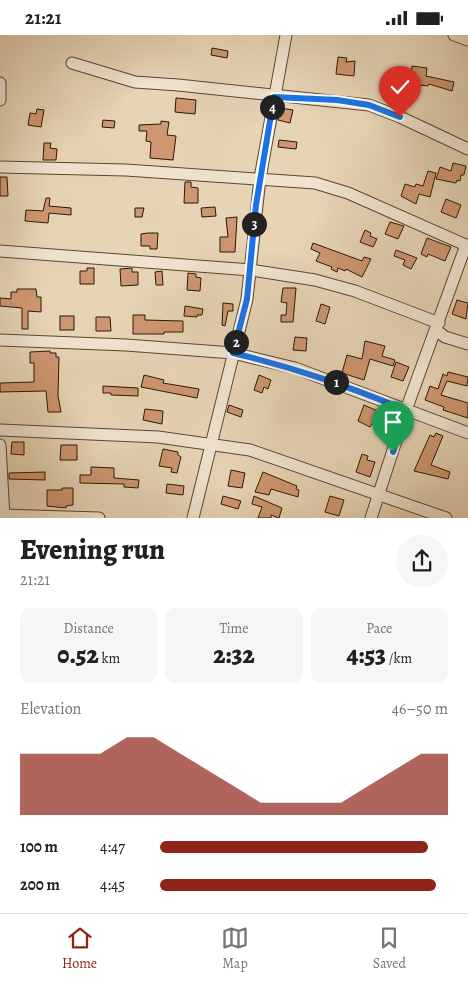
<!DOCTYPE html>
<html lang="en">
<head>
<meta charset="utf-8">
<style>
	body { margin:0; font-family:Alegreya,serif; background:#f6f6f6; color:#202124; height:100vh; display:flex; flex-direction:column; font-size:19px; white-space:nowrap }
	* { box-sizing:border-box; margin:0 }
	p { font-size:16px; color:#757577 }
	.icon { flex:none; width:28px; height:28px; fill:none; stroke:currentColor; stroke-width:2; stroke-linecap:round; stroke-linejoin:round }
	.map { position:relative; height:483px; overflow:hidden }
	.panel { display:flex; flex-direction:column; background:#fff; flex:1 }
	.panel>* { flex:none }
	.pin { position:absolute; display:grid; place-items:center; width:42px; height:42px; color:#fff; margin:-51px -21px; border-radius:50% 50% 50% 0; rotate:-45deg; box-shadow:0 0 5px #0007 }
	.pin .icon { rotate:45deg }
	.km { position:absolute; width:25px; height:25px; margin:-12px; border-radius:50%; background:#222; color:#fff; font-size:14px; line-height:25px; text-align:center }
	.round { display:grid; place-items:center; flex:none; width:52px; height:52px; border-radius:26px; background:#f6f6f6 }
	.summary { display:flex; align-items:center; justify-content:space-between; height:85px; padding:0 20px }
	h1 { font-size:28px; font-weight:800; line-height:38px }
	.stats { display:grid; grid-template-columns:repeat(3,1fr); gap:8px; height:85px; padding:5px 20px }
	.stats div { display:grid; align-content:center; border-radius:10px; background:#f6f6f6; text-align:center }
	.stats b { font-size:25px; font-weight:800 }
	.stats small { font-size:14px; font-weight:400 }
	.stats p { font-size:14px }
	.chart { height:140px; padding:10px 20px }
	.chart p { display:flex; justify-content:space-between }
	.chart svg { width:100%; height:90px; margin-top:5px; fill:#8f2418; opacity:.7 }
	ul { padding:0 20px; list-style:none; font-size:16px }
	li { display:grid; grid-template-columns:80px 60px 1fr; align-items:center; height:38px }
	li i { height:12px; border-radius:6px; background:#8f2418 }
	.status { display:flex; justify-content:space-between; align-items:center; height:35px; padding:0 25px; background:#fff; direction:ltr }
	.status svg { height:14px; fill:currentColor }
	.menu { display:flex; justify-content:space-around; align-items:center; height:70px; border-top:1px solid #e0e0e0; background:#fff; font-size:14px; color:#757577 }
	.menu a { display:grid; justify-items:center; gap:2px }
	.menu .current { color:#8f2418 }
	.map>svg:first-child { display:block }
	.building { fill:#ce9671; stroke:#2a1804 }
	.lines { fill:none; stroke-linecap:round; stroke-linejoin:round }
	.minor-casing { stroke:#594730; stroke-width:13 }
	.minor { stroke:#efe3cf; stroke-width:11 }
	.route-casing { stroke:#fff; stroke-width:10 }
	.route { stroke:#1a73e8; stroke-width:6 }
</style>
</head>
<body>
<div class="status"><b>21:21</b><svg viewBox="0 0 49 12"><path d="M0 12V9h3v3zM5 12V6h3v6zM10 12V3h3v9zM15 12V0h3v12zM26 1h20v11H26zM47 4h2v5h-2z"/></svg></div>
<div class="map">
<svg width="468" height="483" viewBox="0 0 468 483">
	<rect width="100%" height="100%" fill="#e7d4b5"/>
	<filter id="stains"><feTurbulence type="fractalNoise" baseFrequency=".004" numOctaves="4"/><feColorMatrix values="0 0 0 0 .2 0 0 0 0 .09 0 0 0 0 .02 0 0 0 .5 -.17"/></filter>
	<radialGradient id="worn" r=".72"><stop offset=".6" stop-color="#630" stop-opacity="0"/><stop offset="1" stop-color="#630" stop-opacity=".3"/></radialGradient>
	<g class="building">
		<path d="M 212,13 L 228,16 L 227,23 L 211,20 Z"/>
		<path d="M 338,22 L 347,23 L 346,27 L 355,26 L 354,41 L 336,39 Z"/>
		<path d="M 412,31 L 427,33 L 426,41 L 454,47 L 452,56 L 429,49 L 428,51 L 410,49 Z"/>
		<path d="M 176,63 L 196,65 L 195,79 L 175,77 Z"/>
		<path d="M 280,73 L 293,75 L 290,88 L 278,85 Z"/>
		<path d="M 37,74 L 44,75 L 41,92 L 28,90 L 30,78 L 36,79 Z"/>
		<path d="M 103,85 L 115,86 L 114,93 L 102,92 Z"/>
		<path d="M 161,86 L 169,87 L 167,100 L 176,101 L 173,125 L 150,123 L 151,107 L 146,106 L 147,96 L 139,96 L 139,90 L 161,89 Z"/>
		<path d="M 279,105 L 297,107 L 296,114 L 278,112 Z"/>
		<path d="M 44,108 L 51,108 L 50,113 L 57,114 L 56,125 L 43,125 Z"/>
		<path d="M 453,128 L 466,131 L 464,140 L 461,140 L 460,146 L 457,145 L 456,148 L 436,144 L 440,132 L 451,136 Z"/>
		<path d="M 428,136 L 436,138 L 430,162 L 419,159 L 416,169 L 401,161 L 405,149 L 415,152 L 416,149 L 423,151 Z"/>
		<path d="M 0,142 L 7,142 L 8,161 L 0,161 Z"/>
		<path d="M 185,147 L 191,147 L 191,152 L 198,153 L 198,168 L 184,168 Z"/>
		<path d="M 46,163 L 50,163 L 49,171 L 71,173 L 71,180 L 49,178 L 48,188 L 25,186 L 26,175 L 43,176 Z"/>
		<path d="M 446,164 L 461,170 L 456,183 L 441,177 Z"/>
		<path d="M 215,172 L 216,181 L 202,182 L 201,173 Z"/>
		<path d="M 135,173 L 144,173 L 142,182 L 135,182 Z"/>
		<path d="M 237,182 L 235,217 L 220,217 L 220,202 L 228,202 L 226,183 Z"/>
		<path d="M 390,187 L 404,191 L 398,204 L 385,199 Z"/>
		<path d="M 365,195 L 371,198 L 370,201 L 377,204 L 373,212 L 360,207 Z"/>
		<path d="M 148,198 L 158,198 L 157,214 L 150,214 L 150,211 L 141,211 L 141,199 Z"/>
		<path d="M 427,203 L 451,212 L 445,226 L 428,219 L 427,222 L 421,219 Z"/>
		<path d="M 313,208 L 362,226 L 364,222 L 371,224 L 362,242 L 346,234 L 345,236 L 338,233 L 337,237 L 331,234 L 332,232 L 316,226 L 320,218 L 311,214 Z"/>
		<path d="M 396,215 L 417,223 L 411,234 L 403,230 L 405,225 L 394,221 Z"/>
		<path d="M 87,233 L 94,233 L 94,249 L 80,249 L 80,236 L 87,236 Z"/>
		<path d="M 132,233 L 132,237 L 138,237 L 138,250 L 121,251 L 120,234 Z"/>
		<path d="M 162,236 L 163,250 L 156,250 L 155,237 Z"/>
		<path d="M 188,238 L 196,239 L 196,242 L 201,243 L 200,256 L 187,255 Z"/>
		<path d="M 283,253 L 296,253 L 293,287 L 281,287 L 281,280 L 286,280 L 287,268 L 281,267 Z"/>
		<path d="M 17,254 L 36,254 L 37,262 L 41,262 L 41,277 L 28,276 L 28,294 L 22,294 L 22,273 L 0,271 L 0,263 L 11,264 L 11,257 L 17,257 Z"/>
		<path d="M 457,265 L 468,268 L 466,284 L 452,279 Z"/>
		<path d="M 223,268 L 233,269 L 233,276 L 228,276 L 225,291 L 222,290 Z"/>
		<path d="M 321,269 L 330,272 L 325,289 L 316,286 Z"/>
		<path d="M 185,271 L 203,274 L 202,280 L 197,280 L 197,282 L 184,281 Z"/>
		<path d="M 133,280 L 145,280 L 145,285 L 183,286 L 183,297 L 164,297 L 164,299 L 133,299 Z"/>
		<rect x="60" y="281" width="14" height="14"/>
		<path d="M 96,282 L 110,282 L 111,296 L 96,296 Z"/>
		<path d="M 295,302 L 307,303 L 306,316 L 293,315 Z"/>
		<path d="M 365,306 L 385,311 L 382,321 L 395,325 L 393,331 L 370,324 L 364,345 L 342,338 L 347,320 L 362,324 Z"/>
		<path d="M 50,316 L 50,318 L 56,318 L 56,322 L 59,322 L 58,361 L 61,377 L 48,377 L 46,356 L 0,357 L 0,348 L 34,347 L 34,328 L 30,328 L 30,317 Z"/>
		<path d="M 396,327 L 409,332 L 403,346 L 391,342 Z"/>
		<path d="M 448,337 L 468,342 L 467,351 L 447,346 L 441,360 L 468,368 L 468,383 L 443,375 L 444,372 L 425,365 L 430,351 L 438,354 L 443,339 L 447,341 Z"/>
		<path d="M 144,340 L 164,345 L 163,348 L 199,354 L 197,363 L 141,352 Z"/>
		<path d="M 259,340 L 271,345 L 268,354 L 264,352 L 262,358 L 254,355 Z"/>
		<path d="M 103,351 L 138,353 L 138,361 L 111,360 L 111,358 L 103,358 Z"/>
		<path d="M 229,370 L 243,375 L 241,382 L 227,377 Z"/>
		<path d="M 364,370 L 380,377 L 370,392 L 358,386 Z"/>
		<path d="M 145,374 L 163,376 L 162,389 L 143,385 Z"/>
		<path d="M 436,398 L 443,401 L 431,430 L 450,437 L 448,444 L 414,436 L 430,400 L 434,402 Z"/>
		<path d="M 12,407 L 24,407 L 24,420 L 11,419 Z"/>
		<path d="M 61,410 L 77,410 L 77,425 L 60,425 Z"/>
		<path d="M 163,414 L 178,417 L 178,420 L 181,422 L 177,438 L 171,437 L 172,433 L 159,431 Z"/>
		<path d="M 362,419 L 368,421 L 367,425 L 375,427 L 370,442 L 356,437 Z"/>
		<path d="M 91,432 L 114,433 L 114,443 L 139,445 L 138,453 L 124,452 L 124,449 L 80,448 L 80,440 L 91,440 Z"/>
		<path d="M 231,435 L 245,438 L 242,453 L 228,451 Z"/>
		<path d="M 45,437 L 45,445 L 9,444 L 9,438 Z"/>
		<path d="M 263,437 L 297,451 L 296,454 L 299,455 L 298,462 L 271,454 L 269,460 L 255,457 Z"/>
		<path d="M 167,449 L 184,451 L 183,460 L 166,458 Z"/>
		<path d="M 62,453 L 73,453 L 73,470 L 66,471 L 66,473 L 47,471 L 47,455 L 62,455 Z"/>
		<path d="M 223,461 L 241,466 L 238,474 L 221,469 Z"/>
		<path d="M 254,461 L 282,473 L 279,483 L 271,480 L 271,483 L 258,483 L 262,472 L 252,469 Z"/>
		<path d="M 330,461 L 344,465 L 339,481 L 325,477 Z"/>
	</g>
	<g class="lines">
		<g class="minor-casing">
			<g id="minor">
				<path d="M 454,0 L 468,5"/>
				<path d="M 72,28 L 135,47 L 178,50 L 369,70 L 400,82 L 468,114"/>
				<path d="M 0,48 L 0,65"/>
				<path d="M 0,132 L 126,135 L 315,148 L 348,158 L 468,211"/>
				<path d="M 0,216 L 251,235 L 315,245 L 355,256 L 439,288"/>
				<path d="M 436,295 L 445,302 L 468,309"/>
				<path d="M 0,305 L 126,310 L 233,318 L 295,333 L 468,398"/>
				<path d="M 0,395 L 158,402 L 250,415 L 446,483"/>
				<path d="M 0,410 L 4,483"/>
				<path d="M 0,480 L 99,483"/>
				<path d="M 193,483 L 247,264 L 260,143 L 286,0"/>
				<path d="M 371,483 L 406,375 L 466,210"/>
			</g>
		</g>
		<use href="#minor" class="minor"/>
	</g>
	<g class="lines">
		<g class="route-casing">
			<path id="route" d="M 393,417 L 406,375 C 347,351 296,333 233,318 L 247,264 L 256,170 L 274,62 L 337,65 L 369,70 L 400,82"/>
		</g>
		<use href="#route" class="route"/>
	</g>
	<rect width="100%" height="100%" filter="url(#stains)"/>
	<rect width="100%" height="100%" fill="url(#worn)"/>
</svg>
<div class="pin" style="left:393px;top:417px;background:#1e9e55"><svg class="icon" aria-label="arrive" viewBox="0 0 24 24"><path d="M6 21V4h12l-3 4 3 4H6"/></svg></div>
<div class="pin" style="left:400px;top:82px;background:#d93025"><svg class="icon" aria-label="check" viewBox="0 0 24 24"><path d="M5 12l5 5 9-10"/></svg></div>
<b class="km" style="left:336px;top:347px">1</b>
<b class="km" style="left:236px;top:307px">2</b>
<b class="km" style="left:254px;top:189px">3</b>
<b class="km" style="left:272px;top:72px">4</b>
</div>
<section class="panel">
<div class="summary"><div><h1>Evening run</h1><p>21:21</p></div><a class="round"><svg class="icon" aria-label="share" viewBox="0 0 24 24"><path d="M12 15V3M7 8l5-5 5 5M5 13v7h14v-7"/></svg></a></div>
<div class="stats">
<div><p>Distance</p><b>0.52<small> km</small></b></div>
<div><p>Time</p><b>2:32</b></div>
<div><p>Pace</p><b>4:53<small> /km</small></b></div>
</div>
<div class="chart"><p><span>Elevation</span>46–50 m</p>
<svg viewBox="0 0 160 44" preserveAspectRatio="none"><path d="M0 44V14L10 14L20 14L30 14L40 6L50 6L60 14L70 22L80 30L90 38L100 38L110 38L120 38L130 30L140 22L150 14L160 14V44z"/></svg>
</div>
<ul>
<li><b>100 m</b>4:47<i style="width:93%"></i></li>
<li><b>200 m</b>4:45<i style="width:96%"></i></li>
</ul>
</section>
<nav class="menu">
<a class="current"><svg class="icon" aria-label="home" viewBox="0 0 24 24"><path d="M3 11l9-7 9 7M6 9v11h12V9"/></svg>Home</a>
<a><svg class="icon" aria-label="map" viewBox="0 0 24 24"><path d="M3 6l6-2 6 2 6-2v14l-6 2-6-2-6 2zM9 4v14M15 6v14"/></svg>Map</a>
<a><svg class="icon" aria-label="saved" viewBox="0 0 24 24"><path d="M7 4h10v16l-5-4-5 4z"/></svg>Saved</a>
</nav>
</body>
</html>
